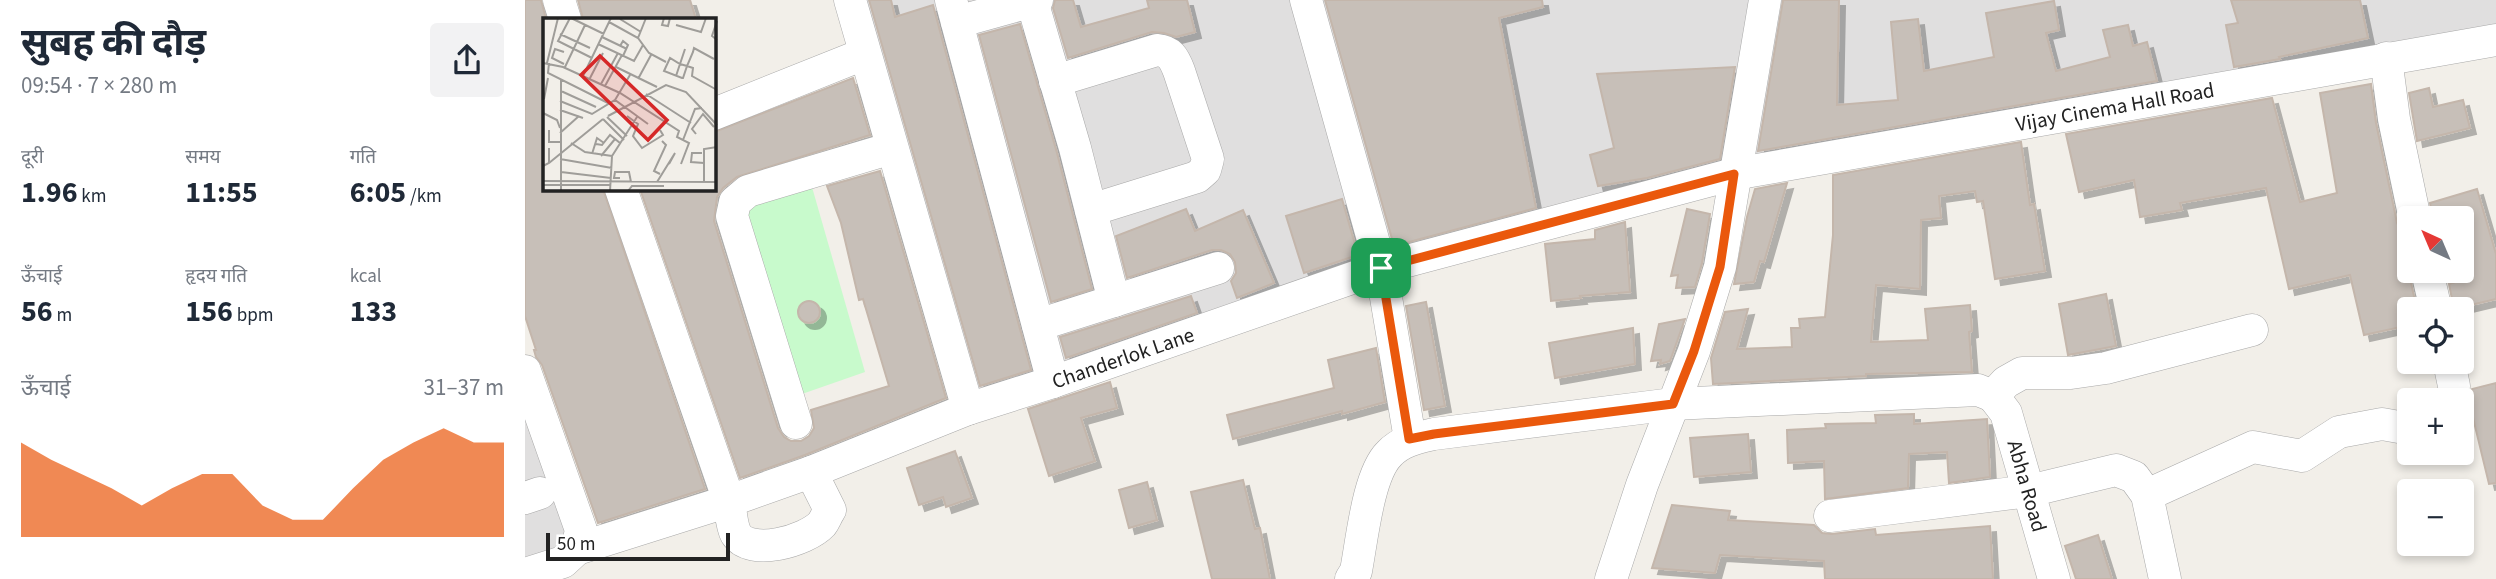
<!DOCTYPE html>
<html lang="hi">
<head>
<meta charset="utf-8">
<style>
	body { margin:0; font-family:"Source Sans 3","Noto Sans Devanagari",sans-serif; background:#f2f2f3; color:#1f2937; height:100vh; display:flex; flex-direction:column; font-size:26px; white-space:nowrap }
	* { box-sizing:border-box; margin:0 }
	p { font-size:23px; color:#747a83 }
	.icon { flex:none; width:38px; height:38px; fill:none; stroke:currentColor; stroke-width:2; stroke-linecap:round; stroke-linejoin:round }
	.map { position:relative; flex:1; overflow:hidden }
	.side { display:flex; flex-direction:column; background:#fff; width:525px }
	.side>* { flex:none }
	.needle { width:46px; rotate:316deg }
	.buttons { position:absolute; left:1872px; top:206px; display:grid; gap:14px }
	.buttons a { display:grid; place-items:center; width:77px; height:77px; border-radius:7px; background:#fff; box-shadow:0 4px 10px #0003; font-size:35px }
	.scale { position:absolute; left:21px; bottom:18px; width:184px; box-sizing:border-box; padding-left:7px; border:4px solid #222; border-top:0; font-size:19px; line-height:24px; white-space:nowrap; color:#222; -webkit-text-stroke:5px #fff; paint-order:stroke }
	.pin { position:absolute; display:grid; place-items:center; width:60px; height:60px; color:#fff; margin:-30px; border-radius:14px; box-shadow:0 4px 10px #0006 }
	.round { display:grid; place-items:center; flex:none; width:74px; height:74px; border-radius:7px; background:#f2f2f3 }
	.headline { display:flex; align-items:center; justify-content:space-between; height:119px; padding:0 21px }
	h1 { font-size:38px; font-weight:700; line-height:52px }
	.stats { display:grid; grid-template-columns:repeat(3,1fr); gap:10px; height:119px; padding:7px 21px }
	.stats div { display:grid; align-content:center }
	.stats b { font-size:30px; font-weight:700 }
	.stats small { font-size:19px; font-weight:400 }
	.stats p { font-size:19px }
	.chart { height:196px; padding:14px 21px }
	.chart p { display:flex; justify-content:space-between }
	.chart svg { width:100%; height:126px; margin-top:7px; fill:#ea580c; opacity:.7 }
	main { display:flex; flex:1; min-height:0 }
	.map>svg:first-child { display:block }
	.residential { fill:#e0dfdf }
	.park { fill:#c8facc }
	.building { fill:#c7bfb8; stroke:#c4b6ab; stroke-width:2; filter:url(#shadow) }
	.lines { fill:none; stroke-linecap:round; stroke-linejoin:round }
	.minor-casing { stroke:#a9a9a9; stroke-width:33 }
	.minor { stroke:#fff; stroke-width:32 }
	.route-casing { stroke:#fff; stroke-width:14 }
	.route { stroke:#ea580c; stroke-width:9 }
	.labels { text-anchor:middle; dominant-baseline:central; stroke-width:7; stroke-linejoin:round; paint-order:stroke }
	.street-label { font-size:21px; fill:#222; stroke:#fff }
	.inset-road { fill:none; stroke:#9f9d99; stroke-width:2 }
	.view { fill:#d62828; fill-opacity:0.15; stroke:#d62828; stroke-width:3.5 }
	.inset-edge { fill:none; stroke:#222; stroke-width:3.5 }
</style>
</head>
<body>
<main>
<section class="side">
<div class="headline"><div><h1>सुबह की दौड़</h1><p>09:54 · 7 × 280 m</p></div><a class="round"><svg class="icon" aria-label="share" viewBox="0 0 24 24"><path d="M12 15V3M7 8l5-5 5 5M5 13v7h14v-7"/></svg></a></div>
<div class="stats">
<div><p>दूरी</p><b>1.96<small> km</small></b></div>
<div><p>समय</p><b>11:55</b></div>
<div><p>गति</p><b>6:05<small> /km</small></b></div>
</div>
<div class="stats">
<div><p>ऊँचाई</p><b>56<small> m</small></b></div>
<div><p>हृदय गति</p><b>156<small> bpm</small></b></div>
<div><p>kcal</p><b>133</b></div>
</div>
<div class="chart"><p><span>ऊँचाई</span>31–37 m</p>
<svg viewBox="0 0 160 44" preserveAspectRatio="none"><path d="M0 44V11L10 17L20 22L30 27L40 33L50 27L60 22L70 22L80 33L90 38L100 38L110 27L120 17L130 11L140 6L150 11L160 11V44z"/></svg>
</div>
</section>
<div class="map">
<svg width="1971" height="579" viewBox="0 0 1971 579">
	<defs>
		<filter id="shadow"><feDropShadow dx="6" dy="6" stdDeviation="0" flood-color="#0004"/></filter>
	</defs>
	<rect width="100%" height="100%" fill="#f2efe9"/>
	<g class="residential">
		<path d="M 326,0 L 1971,0 L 1971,32 L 1269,160 L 448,405 Z"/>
		<path d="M 0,360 L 62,551 L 0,575 Z"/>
	</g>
	<path class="park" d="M 287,187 L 340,372 L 277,394 L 217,206 Z"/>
	<g class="building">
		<path d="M 0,0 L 16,0 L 21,19 L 19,189 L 78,189 L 180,489 L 73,523 L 17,365 L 11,357 L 9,350 L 11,350 L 0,316 Z"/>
		<path d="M 53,0 L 165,0 L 171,19 L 58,19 Z"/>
		<path d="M 344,0 L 366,0 L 370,17 L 408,5 L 506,370 L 455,386 Z"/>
		<path d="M 530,0 L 548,0 L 556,27 L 624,8 L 622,0 L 662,0 L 670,32 L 651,37 L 639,33 L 627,32 L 543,58 L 528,8 Z"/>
		<path d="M 800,0 L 1017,0 L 1018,7 L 974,18 L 1011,208 L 869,246 Z"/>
		<path d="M 1258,0 L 1314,0 L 1312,105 L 1373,100 L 1366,22 L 1393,19 L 1399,71 L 1469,57 L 1461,13 L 1529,1 L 1534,30 L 1521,33 L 1531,71 L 1585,57 L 1578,30 L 1603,25 L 1608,46 L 1622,42 L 1632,81 L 1233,151 Z"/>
		<path d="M 1706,0 L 1835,0 L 1843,38 L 1754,57 L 1755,59 L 1709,67 L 1701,25 L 1713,23 Z"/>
		<path d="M 495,24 L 532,153 L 567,289 L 526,302 L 454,35 Z"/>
		<path d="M 1210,67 L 1195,159 L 1122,178 L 1073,186 L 1065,155 L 1089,148 L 1072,74 Z"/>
		<path d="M 328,78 L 345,135 L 212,177 L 198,188 L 192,197 L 189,221 L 253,428 L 259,437 L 266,441 L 276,441 L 284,436 L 289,428 L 286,410 L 364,386 L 338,299 L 334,300 L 316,223 L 302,186 L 355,171 L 421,398 L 280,455 L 215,478 L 115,189 L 189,189 L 189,132 Z"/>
		<path d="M 1846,84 L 1851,123 L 1872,223 L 1877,232 L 1885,237 L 1884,274 L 1892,310 L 1885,310 L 1885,325 L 1839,335 L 1825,275 L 1764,289 L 1741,188 L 1655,203 L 1657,210 L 1615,217 L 1609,180 L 1554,192 L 1541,134 L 1747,98 L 1775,202 L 1812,193 L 1795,93 Z"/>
		<path d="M 1904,88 L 1908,107 L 1938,100 L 1945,128 L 1892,141 L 1884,93 Z"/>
		<path d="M 1496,142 L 1505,205 L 1509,204 L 1520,271 L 1470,279 L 1458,201 L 1452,202 L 1450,191 L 1414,196 L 1416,218 L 1396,220 L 1395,289 L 1351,285 L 1346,342 L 1403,340 L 1400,309 L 1445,305 L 1447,331 L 1444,332 L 1447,372 L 1341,374 L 1341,376 L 1188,384 L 1186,358 L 1200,312 L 1223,309 L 1212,349 L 1267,347 L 1266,328 L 1275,328 L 1274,319 L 1300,317 L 1308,235 L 1308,175 Z"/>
		<path d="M 1262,183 L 1239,262 L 1235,261 L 1229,282 L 1209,284 L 1222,217 L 1230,189 Z"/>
		<path d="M 1952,189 L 1971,254 L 1971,299 L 1929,309 L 1924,284 L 1937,280 L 1937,219 L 1908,219 L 1905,203 Z"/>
		<path d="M 817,199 L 833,255 L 779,273 L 761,216 Z"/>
		<path d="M 661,209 L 670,231 L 718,210 L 749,283 L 712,298 L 706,281 L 711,273 L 710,262 L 705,254 L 696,250 L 687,250 L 602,278 L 591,236 Z"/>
		<path d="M 1162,209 L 1185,214 L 1177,263 L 1170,287 L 1151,288 L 1153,275 L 1146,276 Z"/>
		<path d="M 1100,222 L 1105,292 L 1055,296 L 1056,298 L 1026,301 L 1020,244 L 1070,239 L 1070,230 Z"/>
		<path d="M 1581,294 L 1591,346 L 1543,355 L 1534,304 Z"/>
		<path d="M 666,296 L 672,313 L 541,358 L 535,337 Z"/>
		<circle cx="284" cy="312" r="11"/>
		<path d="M 901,302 L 920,406 L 899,410 L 881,306 Z"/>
		<path d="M 1160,319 L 1145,361 L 1135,364 L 1136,360 L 1126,361 L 1134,324 Z"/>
		<path d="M 1108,328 L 1110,364 L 1030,378 L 1024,343 Z"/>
		<path d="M 851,348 L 860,402 L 817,414 L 817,411 L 708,439 L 702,415 L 809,388 L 803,360 Z"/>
		<path d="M 585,382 L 592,408 L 556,418 L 570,461 L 524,476 L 503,409 Z"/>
		<path d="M 1971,383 L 1971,483 L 1964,484 L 1943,397 L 1947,389 Z"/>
		<path d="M 1389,414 L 1389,424 L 1462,419 L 1465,477 L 1424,483 L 1422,452 L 1384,454 L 1383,488 L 1300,499 L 1299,461 L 1263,463 L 1262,430 L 1301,428 L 1300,424 L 1351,423 L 1350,415 Z"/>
		<path d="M 1223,434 L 1226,472 L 1169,477 L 1165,438 Z"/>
		<path d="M 430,451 L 447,498 L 421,507 L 418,497 L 394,505 L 382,468 Z"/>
		<path d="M 718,480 L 730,529 L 735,528 L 745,579 L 687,579 L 666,492 Z"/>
		<path d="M 622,482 L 632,520 L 604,528 L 594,490 Z"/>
		<path d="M 1147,505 L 1205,511 L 1203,520 L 1289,525 L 1297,533 L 1307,534 L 1350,529 L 1351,535 L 1465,526 L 1468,579 L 1300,579 L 1299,561 L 1195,555 L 1190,573 L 1127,568 Z"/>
		<path d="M 1573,535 L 1587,579 L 1551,579 L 1540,546 Z"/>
	</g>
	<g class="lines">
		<g class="minor-casing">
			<g id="minor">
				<path d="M 34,0 L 40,19"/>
				<path d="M 325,0 L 443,409"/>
				<path d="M 426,0 L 528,382"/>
				<path d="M 781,0 L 856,268 L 885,439"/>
				<path d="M 507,1 L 550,148 L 589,301"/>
				<path d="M 432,22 L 512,0"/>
				<path d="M 1861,58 L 1869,119 L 1890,219"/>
				<path d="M 530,81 L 632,50 C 645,51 649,58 654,71 L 683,159 L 680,170 L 672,177 L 566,210"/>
				<path d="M 189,114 L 339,54"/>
				<path d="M 96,189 L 204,501 C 206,510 206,525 211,534 C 225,557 281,541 297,524 C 300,520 302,514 305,510 L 286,472"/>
				<path d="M 1902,271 L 1911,310"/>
				<path d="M 513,325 L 693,268"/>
				<path d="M 1924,362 L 1929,386"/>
				<path d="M 0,371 L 56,530 L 52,549"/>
				<path d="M 1468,396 L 1481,382 L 1497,373 L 1546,373 L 1581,368 L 1727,330"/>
				<path d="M 1468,396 L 1481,413 L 1529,579"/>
				<path d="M 271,423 L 207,216 L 210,202 L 223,191 L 367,148"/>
				<path d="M 1622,495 L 1728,447 L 1777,456 L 1814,432 L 1857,424 L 1885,429"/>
				<path d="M 0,498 L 15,493"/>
				<path d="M 1305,516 L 1504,491 L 1591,470 L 1609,477 L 1622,495 L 1640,579"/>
				<path d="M 0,574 L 38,562 L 52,549 L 204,501 L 286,472 L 443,409 L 528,382 L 856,268 L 1209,174 L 1971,40"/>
				<path d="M 826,579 L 831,571 C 837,540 843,475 864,454 C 876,441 892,438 909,434 L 1148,404 L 1453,390 L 1468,396"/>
				<path d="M 1086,579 L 1117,485 L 1169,351 L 1195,267 L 1240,0"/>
			</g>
		</g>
		<use href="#minor" class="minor"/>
	</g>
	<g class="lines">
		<g class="route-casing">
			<path id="route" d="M 1209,174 L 1195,267 L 1169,351 L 1148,404 L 909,434 L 884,439 L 856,268 Z"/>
		</g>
		<use href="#route" class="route"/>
	</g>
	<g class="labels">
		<g class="street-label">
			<text transform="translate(1590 107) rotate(-10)">Vijay Cinema Hall Road</text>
			<text transform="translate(598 358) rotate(-19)">Chanderlok Lane</text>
			<text transform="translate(1502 486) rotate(74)">Abha Road</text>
		</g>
	</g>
	<g transform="translate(18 18)">
		<rect width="173" height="173" fill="#f2efe9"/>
		<path class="inset-road" d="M 27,0 L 15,23 L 49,40M 28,0 L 61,16M 121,0 L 119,7 L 125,8 L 127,0M 77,1 L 98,14M 174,3 L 169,18 L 174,22M 66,4 L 95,20 L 106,35 L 123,44M 133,7 L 158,14 L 163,0M 17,16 L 47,30M 59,19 L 84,31M 95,20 L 103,0M 55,26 L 91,43 L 100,27M 77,28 L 80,23 L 85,27 L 80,38M 21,34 L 12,31 L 9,40 L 21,46M 171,41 L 151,30 L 150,34 L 144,48 L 140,60 L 139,60 L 121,53 L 127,40 L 137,46 L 144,48 L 150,50 L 149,58 L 174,72M 0,45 L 20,49 L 77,75 L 136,113 L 134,119 L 146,125 L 138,146M 4,45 L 15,0M 6,45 L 5,55 L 65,85M 22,49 L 42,7M 73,49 L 114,69M 40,58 L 68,0M 133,58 L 142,31M 95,61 L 108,37M 46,62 L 60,35M 58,66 L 75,35M 62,68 L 79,37M 18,73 L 53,89M 103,76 L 148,105M 1,81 L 5,60M 72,82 L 87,57M 17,83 L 49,96 L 72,82 L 105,106M 17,92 L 40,100M 0,95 L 14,102 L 17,110M 65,98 L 123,67 L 143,74 L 174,107M 84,98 L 95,106 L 90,118 L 99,130 L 120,117 L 117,112M 64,99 L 84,118M 60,101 L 81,122M 6,112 L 6,124 L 17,124M 17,115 L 36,98M 153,116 L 149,111 L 160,96 L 171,109M 140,122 L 152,91 L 159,90M 28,125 L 42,134 L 69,138M 53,126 L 59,127 L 67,117 L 72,121M 159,135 L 149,135 L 148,144 L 161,145M 49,136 L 54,120 L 61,125M 58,138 L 72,121 L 77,125M 17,141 L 69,150M 6,145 L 60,101M 0,148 L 6,145 L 6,130M 18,154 L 68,160M 117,156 L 111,153 L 123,127 L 119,123M 77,160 L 71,160 L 72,154 L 86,154 L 88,164M 0,163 L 174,164M 114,164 L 132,135 L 126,146M 161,164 L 161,131 L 174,129M 0,167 L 68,167M 18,173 L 18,62M 67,173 L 69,138 L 94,99M 85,173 L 89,168 L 121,168"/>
		<path class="view" d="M 57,38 L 124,102 L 105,122 L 38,57 Z"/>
		<rect width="173" height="173" class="inset-edge"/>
	</g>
</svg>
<div class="buttons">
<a><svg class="needle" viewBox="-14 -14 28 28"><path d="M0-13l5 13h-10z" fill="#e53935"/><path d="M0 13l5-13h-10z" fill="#747a83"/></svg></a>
<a><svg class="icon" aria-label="locate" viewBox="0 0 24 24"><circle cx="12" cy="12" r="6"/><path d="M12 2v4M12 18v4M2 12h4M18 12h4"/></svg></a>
<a>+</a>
<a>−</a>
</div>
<div class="scale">50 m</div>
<div class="pin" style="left:856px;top:268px;background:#1e9e55"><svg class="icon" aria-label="arrive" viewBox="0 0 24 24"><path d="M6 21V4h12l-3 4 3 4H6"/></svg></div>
</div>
</main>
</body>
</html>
